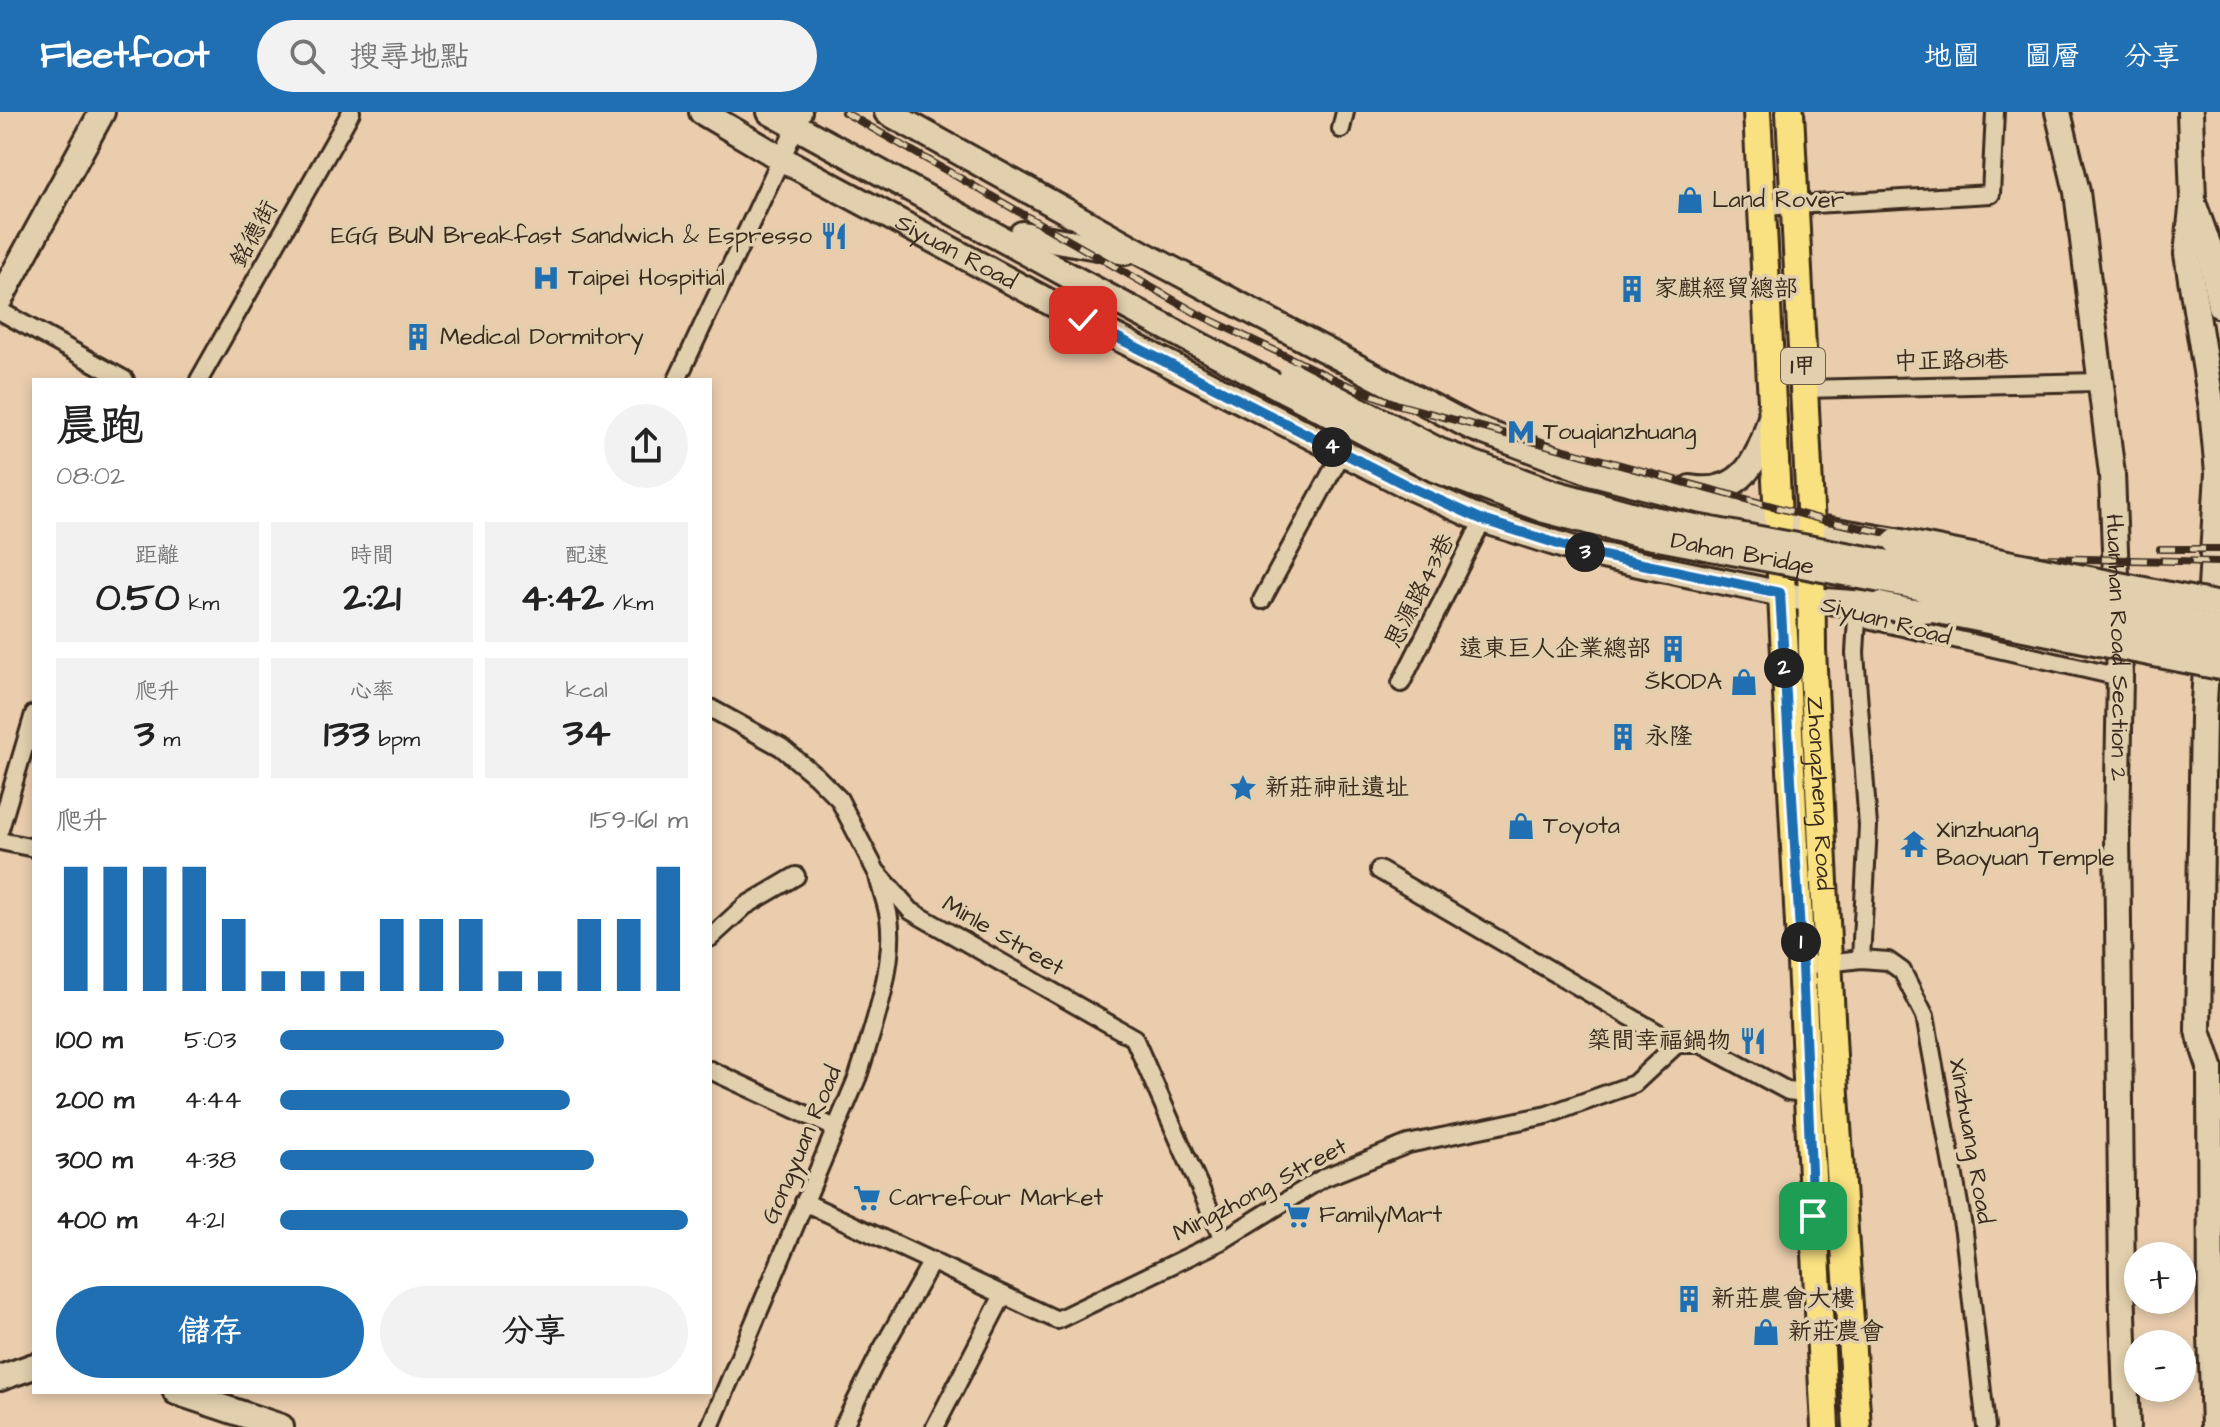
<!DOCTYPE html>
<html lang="zh-TW">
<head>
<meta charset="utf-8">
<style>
	body { margin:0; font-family:"Architects Daughter","LXGW WenKai TC",sans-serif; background:#f2f2f2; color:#222; height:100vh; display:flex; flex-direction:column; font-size:30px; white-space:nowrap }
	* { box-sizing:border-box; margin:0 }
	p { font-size:26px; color:#767676 }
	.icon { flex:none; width:44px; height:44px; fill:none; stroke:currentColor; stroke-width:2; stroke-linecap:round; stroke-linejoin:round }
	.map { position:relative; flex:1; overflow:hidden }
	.side { position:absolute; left:32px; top:266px; width:680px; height:1016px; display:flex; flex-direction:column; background:#fff; border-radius:0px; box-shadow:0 4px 12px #0003 }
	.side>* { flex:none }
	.fabs { position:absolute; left:2124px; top:1130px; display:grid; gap:16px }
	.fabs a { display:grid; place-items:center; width:72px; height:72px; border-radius:50%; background:#fff; box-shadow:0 4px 12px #0003; font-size:40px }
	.pin { position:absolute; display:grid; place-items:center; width:68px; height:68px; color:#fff; margin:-34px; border-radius:16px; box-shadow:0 4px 12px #0006 }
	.km { position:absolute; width:40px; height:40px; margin:-20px; border-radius:50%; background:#222; color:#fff; font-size:22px; line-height:40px; text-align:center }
	.round { display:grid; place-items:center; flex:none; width:84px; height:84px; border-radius:42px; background:#f2f2f2 }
	.summary { display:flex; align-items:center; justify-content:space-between; height:136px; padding:0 24px }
	h1 { font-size:44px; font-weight:800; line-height:60px }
	.metrics { display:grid; grid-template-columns:repeat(3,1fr); gap:12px; height:136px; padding:8px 24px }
	.metrics div { display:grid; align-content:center; border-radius:0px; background:#f2f2f2; text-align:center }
	.metrics b { font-size:40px; font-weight:800 }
	.metrics small { font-size:22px; font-weight:400 }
	.metrics p { font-size:22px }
	.chart { height:224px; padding:16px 24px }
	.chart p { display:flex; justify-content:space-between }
	.chart svg { width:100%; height:144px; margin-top:8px; stroke:#1f6fb2; stroke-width:6 }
	.button { display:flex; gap:16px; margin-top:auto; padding:16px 24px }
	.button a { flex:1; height:92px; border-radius:48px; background:#1f6fb2; color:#fff; font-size:32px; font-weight:800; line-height:92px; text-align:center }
	.button a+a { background:#f2f2f2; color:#222 }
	ul { padding:0 24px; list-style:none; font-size:26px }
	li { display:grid; grid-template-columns:128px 96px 1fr; align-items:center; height:60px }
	li i { height:20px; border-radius:10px; background:#1f6fb2 }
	header { display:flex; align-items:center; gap:48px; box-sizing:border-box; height:112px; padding:0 40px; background:#1f6fb2; color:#fff }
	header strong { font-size:38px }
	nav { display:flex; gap:44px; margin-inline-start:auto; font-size:28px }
	.search { width:560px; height:72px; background:#f2f2f2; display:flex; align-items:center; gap:20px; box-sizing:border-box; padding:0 28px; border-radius:44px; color:#767676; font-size:30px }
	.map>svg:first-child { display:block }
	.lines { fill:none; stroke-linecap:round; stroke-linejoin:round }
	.street-casing { stroke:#3b2a1e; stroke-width:22 }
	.secondary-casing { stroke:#3b2a1e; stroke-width:30 }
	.primary-casing { stroke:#3b2a1e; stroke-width:32 }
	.street { stroke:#e1cfad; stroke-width:16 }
	.secondary { stroke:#e1cfad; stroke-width:24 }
	.primary { stroke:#f9e181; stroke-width:26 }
	.rail-casing { stroke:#3b2a1e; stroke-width:8 }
	.rail { stroke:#e1cfad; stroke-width:5; stroke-dasharray:15; stroke-linecap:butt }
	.secondary-bridge-casing { stroke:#3b2a1e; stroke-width:30; stroke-linecap:butt }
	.secondary-bridge { stroke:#e1cfad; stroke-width:24 }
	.route-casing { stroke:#fff; stroke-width:16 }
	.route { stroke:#1f6fb2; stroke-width:10 }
	.labels { text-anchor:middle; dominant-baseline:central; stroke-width:7; stroke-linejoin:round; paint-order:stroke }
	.shield { fill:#e1cfad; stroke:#6d5c49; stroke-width:2 }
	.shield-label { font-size:22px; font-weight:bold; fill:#3b2a1e }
	.poi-label { font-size:24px; fill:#3b2a1e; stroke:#e1cfad; text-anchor:start }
	.street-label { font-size:24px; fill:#3b2a1e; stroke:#e1cfad }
</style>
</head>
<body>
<header>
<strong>Fleetfoot</strong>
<div class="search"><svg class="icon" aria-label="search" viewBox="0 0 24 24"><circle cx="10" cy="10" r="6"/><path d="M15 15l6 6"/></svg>搜尋地點</div>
<nav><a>地圖</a><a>圖層</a><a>分享</a></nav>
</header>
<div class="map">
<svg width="2220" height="1315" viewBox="0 0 2220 1315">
	<rect width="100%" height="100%" fill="#e9cdad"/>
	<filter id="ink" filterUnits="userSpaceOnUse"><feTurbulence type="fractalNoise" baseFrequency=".0125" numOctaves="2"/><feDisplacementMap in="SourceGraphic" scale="16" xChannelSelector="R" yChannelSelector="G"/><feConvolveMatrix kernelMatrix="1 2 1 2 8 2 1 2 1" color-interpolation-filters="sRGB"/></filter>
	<g filter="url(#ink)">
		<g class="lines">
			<g class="street-casing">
				<g id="street">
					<path d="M 1341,17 L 1345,0"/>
					<path d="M 1762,95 L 1991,82 L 1995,0"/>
					<path d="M 0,199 L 125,268"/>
					<path d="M 199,268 L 351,0"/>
					<path d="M 677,268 L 803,0"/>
					<path d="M 1804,277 L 2099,270"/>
					<path d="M 1262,488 L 1342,341"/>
					<path d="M 1850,503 L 2120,565"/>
					<path d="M 1857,506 L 1855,541 L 1868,714 L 1861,847"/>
					<path d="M 1401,571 L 1483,408"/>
					<path d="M 710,596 L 781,635 L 816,664 L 839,687 L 876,759 L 911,799 L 1134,926 L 1223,1128"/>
					<path d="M 0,717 L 34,602"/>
					<path d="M 0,729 L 34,736"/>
					<path d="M 1379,758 L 1677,932"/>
					<path d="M 710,826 L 745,794 L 796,764"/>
					<path d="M 1802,854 L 1861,847 L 1888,849 L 1902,859 L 1925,904 L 1964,1120 L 1986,1315"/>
					<path d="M 710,958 L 835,1016"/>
					<path d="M 804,1090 L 1057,1208 L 1223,1128 L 1323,1066 L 1408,1032 L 1547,1003 L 1634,972 L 1677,932 L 1701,932 L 1788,979 L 1813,982"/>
					<path d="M 710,1315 L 858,964 C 872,920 896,852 889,806 C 887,792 881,778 878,764"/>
					<path d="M 843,1315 L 880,1241 L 932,1149"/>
					<path d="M 935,1315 L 1003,1183"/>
				</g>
			</g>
			<g class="secondary-casing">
				<g id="secondary">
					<path id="s1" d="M 702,0 L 782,47 L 1083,208 L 1410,375 L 1483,408 L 1580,439 L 1648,454 L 1811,488 L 1880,493"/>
					<path d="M 770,0 L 1075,167 L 1286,279"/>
					<path d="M 887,0 L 1145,143 L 1471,315 L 1593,361 L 1777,409 L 1896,429"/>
					<path id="s2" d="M 2058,0 L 2077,80 L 2112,362 L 2120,565 L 2117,720 L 2122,1173 L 2127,1315"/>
					<path d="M 2190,0 L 2193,88 L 2187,142 L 2212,296 L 2218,361 L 2203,606 L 2198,919 L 2210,955 L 2211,1223 L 2214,1315"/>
					<path d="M 2195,96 L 2210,138 L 2220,194"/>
					<path d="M 1022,122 L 1126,140"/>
					<path d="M 0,187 L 102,0"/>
					<path d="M 1690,376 C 1740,385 1758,350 1770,308"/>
					<path d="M 0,1266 L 34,1254"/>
					<path d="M 176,1280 L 281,1315"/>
				</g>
			</g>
			<g class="primary-casing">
				<g id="primary">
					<path d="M 1757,0 L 1825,1315"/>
					<path id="s3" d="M 1790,0 L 1811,415 L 1812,538 L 1835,983 L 1857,1315"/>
				</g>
			</g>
			<use href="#street" class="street"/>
			<use href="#secondary" class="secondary"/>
			<use href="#primary" class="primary"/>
			<g class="rail-casing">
				<g id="rail">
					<path d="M 844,0 L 1198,202 L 1345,272 L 1396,292 L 1823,408 L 1942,432 L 2041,446 L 2220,450"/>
					<path d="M 2160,437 L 2220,437"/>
				</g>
			</g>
			<use href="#rail" class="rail"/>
			<g class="secondary-bridge-casing">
				<g id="secondary-bridge">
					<path d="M 1292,263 L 1439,339 L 1551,380 L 1642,405 L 1964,465 L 2220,517"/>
					<path id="s4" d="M 1286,279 L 1434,357 L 1544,398 L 1637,422 L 1971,485 L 2220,537"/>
					<path d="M 1896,429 L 2220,493"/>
					<path d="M 1880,493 L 1913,500 L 1933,498 L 2220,555"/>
				</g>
			</g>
			<use href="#secondary-bridge" class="secondary-bridge"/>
		</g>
	</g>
	<g class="lines" filter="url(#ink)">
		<g class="route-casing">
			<path id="route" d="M 1083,208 L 1410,375 L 1483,408 L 1580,439 L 1780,481 L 1802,854 L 1813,1104"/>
		</g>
		<use href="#route" class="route"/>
	</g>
	<defs>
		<g id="shop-bare" transform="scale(2.16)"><path d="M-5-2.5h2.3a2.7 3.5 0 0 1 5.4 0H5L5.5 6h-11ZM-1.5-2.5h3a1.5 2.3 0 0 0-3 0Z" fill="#1f6fb2" stroke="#e1cfad" stroke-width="2.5" paint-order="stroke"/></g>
		<g id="restaurant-bare" transform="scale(2.16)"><path d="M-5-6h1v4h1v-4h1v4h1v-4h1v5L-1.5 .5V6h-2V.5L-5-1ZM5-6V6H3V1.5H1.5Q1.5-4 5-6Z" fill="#1f6fb2" stroke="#e1cfad" stroke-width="2.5" paint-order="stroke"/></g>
		<g id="hospital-bare" transform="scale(2.16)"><path d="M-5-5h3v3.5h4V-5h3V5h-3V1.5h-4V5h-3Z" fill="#1f6fb2" stroke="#e1cfad" stroke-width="2.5" paint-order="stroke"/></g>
		<g id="building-bare" transform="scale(2.16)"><path d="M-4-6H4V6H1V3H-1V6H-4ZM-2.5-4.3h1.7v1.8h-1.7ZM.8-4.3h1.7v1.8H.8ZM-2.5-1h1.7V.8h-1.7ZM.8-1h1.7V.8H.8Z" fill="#1f6fb2" stroke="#e1cfad" stroke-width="2.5" paint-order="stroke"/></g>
		<g id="metro-bare" transform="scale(2.16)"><path d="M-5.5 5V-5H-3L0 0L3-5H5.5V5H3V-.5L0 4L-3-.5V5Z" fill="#1f6fb2" stroke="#e1cfad" stroke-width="2.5" paint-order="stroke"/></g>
		<g id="sight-bare" transform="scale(2.16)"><path d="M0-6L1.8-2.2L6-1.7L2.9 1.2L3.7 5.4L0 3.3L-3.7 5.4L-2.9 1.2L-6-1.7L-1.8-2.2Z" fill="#1f6fb2" stroke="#e1cfad" stroke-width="2.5" paint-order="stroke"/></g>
		<g id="temple-bare" transform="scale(2.16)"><path d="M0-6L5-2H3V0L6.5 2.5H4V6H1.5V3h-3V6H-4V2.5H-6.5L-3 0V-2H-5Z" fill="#1f6fb2" stroke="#e1cfad" stroke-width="2.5" paint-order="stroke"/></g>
		<g id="supermarket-bare" transform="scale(2.16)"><path d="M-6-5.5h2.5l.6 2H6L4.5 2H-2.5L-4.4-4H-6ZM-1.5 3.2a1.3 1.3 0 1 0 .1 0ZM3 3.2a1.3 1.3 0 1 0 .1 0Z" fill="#1f6fb2" stroke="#e1cfad" stroke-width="2.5" paint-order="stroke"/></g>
	</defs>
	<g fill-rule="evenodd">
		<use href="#shop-bare" x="1690" y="88"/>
		<use href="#restaurant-bare" x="834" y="124"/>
		<use href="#hospital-bare" x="546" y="166"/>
		<use href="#building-bare" x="1632" y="177"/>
		<use href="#building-bare" x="418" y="225"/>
		<use href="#metro-bare" x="1521" y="320"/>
		<use href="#building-bare" x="1673" y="537"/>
		<use href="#shop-bare" x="1744" y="570"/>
		<use href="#building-bare" x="1623" y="625"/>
		<use href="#sight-bare" x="1243" y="676"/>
		<use href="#shop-bare" x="1521" y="714"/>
		<use href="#temple-bare" x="1914" y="732"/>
		<use href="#restaurant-bare" x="1753" y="929"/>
		<use href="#supermarket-bare" x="867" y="1086"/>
		<use href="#supermarket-bare" x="1297" y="1103"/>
		<use href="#building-bare" x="1689" y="1187"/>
		<use href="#shop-bare" x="1766" y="1220"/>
	</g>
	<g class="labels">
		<rect class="shield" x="1781" y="236" width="44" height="36" rx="6"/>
		<g class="shield-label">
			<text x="1803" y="254">1甲</text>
		</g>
		<g class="poi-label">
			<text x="1712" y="88">Land Rover</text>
			<text x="812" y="124" text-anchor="end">EGG BUN Breakfast Sandwich &amp; Espresso</text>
			<text x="568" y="166">Taipei Hospitial</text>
			<text x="1654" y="177">家麒經貿總部</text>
			<text x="440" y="225">Medical Dormitory</text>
			<text x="1543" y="320">Touqianzhuang</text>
			<text x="1651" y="537" text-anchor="end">遠東巨人企業總部</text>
			<text x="1722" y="570" text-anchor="end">ŠKODA</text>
			<text x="1645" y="625">永隆</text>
			<text x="1265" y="676">新莊神社遺址</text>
			<text x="1543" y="714">Toyota</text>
			<text x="1936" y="718">Xinzhuang<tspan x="1936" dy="28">Baoyuan Temple</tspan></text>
			<text x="1731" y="929" text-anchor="end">築間幸福鍋物</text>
			<text x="889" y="1086">Carrefour Market</text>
			<text x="1319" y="1103">FamilyMart</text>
			<text x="1711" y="1187">新莊農會大樓</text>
			<text x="1788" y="1220">新莊農會</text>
		</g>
		<g class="street-label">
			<text transform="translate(254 122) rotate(-61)">銘德街</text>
			<text stroke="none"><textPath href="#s1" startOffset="290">Siyuan Road</textPath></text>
			<text transform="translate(1951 249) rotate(-1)">中正路81巷</text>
			<text stroke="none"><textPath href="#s4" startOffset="488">Dahan Bridge</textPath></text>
			<text transform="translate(1420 479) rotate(-63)">思源路43巷</text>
			<text transform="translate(1886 509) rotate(15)">Siyuan Road</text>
			<text stroke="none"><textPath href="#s2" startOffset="540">Huanhan Road Section 2</textPath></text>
			<text stroke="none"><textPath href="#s3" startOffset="682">Zhongzheng Road</textPath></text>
			<text transform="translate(1003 824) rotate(30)">Minle Street</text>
			<text transform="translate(1971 1029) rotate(80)">Xinzhuang Road</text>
			<text transform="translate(802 1033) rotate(-67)">Gongyuan Road</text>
			<text transform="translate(1260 1078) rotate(-28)">Mingzhong Street</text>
		</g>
	</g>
</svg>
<div class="fabs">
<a>+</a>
<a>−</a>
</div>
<div class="pin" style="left:1813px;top:1104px;background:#1e9e55"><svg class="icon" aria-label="arrive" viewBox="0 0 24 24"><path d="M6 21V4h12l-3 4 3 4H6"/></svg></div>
<div class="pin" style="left:1083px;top:208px;background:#d93025"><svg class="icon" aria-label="check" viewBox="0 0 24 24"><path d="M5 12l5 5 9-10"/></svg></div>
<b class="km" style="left:1801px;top:830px">1</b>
<b class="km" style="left:1784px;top:556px">2</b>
<b class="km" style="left:1585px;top:440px">3</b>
<b class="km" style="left:1332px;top:335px">4</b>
<section class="side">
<div class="summary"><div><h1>晨跑</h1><p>08:02</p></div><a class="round"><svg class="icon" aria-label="share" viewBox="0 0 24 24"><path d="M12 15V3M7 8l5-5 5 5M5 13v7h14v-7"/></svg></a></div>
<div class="metrics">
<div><p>距離</p><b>0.50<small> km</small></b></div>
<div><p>時間</p><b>2:21</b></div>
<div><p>配速</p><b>4:42<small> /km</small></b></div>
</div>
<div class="metrics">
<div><p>爬升</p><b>3<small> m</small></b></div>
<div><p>心率</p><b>133<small> bpm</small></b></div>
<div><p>kcal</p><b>34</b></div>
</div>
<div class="chart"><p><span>爬升</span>159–161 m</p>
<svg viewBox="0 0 160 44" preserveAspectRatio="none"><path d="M5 44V6M15 44V6M25 44V6M35 44V6M45 44V22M55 44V38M65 44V38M75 44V38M85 44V22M95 44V22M105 44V22M115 44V38M125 44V38M135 44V22M145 44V22M155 44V6"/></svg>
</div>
<ul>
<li><b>100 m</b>5:03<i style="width:55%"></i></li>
<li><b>200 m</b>4:44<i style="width:71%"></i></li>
<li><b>300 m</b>4:38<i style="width:77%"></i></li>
<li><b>400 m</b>4:21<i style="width:100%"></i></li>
</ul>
<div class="button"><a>儲存</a><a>分享</a></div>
</section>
</div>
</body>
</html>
